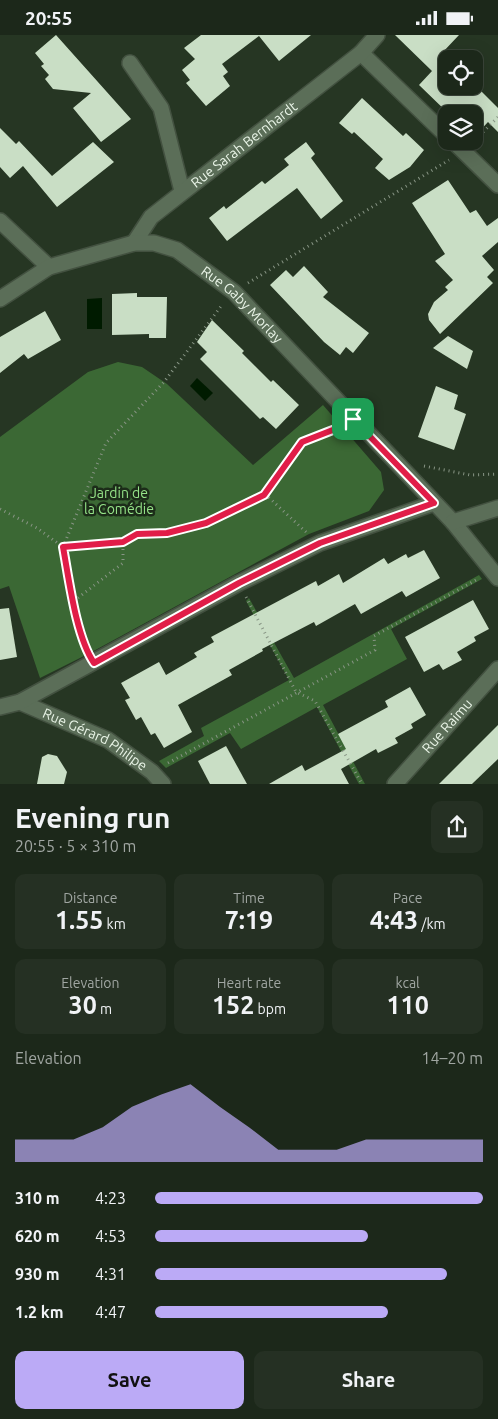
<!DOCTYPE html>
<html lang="en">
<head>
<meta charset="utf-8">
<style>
	body { margin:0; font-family:Ubuntu,sans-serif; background:#253023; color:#f1f3f6; height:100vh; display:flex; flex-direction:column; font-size:19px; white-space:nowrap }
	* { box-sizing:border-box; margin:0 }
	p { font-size:16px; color:#a0a6a2 }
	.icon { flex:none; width:28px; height:28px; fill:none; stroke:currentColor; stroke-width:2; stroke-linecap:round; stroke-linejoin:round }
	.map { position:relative; height:749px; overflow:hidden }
	.panel { display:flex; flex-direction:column; background:#1c281a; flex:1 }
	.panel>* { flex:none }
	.tools { position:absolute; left:438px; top:15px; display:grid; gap:10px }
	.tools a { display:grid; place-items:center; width:45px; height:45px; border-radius:10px; background:#1c281a; box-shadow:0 5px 20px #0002,0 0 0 1px #3a4439; font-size:25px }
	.pin { position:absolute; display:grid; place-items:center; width:42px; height:42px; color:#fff; margin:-21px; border-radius:10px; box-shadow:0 2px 8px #0006 }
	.round { display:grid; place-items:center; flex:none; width:52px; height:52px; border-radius:10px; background:#253023 }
	.summary { display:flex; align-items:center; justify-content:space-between; height:85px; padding:0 15px }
	h1 { font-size:28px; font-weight:600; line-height:38px }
	.figures { display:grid; grid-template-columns:repeat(3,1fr); gap:8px; height:85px; padding:5px 15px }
	.figures div { display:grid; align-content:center; border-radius:10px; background:#253023; text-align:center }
	.figures b { font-size:25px; font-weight:600 }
	.figures small { font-size:14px; font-weight:400 }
	.figures p { font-size:14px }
	.chart { height:140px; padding:10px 15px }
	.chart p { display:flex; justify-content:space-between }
	.chart svg { width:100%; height:90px; margin-top:5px; fill:#bbaaf6; opacity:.7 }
	.action { display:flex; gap:10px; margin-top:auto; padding:10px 15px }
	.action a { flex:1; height:58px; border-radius:10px; background:#bbaaf6; color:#111; font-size:20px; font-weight:600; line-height:58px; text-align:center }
	.action a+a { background:#253023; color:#f1f3f6 }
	ul { padding:0 15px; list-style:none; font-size:16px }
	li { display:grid; grid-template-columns:80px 60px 1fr; align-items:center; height:38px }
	li i { height:12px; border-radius:6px; background:#bbaaf6 }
	.status { display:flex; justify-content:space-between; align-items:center; height:35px; padding:0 25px; background:#1c281a; direction:ltr }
	.status svg { height:14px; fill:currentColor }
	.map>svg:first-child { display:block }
	.green { fill:#3b6834 }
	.water { fill:#001b00 }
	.building { fill:#c9dec5 }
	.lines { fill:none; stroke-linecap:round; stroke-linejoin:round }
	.minor-casing { stroke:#435140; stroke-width:18 }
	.path { stroke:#889585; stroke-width:3; stroke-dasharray:1 4; stroke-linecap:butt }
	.minor { stroke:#5b6e58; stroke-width:15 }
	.route-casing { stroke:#fff; stroke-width:10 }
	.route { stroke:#e11d48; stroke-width:6 }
	.labels { text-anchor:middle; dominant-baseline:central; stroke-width:5; stroke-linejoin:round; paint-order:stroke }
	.street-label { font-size:14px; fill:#e9f4e7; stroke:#1c2c19 }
	.park-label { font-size:14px; fill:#96e489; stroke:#1c2c19 }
</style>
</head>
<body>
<div class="status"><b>20:55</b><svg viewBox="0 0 49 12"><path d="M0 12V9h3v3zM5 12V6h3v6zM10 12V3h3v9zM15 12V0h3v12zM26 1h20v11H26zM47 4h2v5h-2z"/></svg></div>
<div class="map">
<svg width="498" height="749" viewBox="0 0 498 749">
	<rect width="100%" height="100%" fill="#263623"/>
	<g class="green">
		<path d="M 118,327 L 142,332 L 167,349 L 253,430 L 323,370 L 381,437 L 384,455 L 369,476 L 309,499 L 88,619 L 40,643 L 9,551 L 0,554 L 0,402 L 88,337 Z"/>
		<path d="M 479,540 L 482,544 L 391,594 L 407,624 L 323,670 L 365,749 L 359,749 L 317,672 L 241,714 L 230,698 L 166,733 L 159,726 L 204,701 L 201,693 L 289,645 L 246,566 L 249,563 L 294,643 Z"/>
	</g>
	<g class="water">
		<path d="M 102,263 L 102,294 L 87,294 L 87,264 Z"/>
		<path d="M 197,343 L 213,358 L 205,366 L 190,351 Z"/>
	</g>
	<g class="building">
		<path d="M 56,0 L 131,84 L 101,107 L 73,73 L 91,58 L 53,54 L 45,44 L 49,40 L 41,31 L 44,29 L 35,18 Z"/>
		<path d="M 201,0 L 311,0 L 279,26 L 259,1 L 222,29 L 228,37 L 223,41 L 230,51 L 206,71 L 186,48 L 190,45 L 182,35 L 195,24 L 184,13 Z"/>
		<path d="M 395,0 L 459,0 L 442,18 L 448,24 L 446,51 L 474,51 L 474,49 L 498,73 L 498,97 L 488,87 L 474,102 L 474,79 L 449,79 L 419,50 L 432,36 Z"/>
		<path d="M 362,63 L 403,101 L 406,98 L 424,115 L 410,132 L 389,145 L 375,133 L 383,124 L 354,97 L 352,99 L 339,88 Z"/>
		<path d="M 0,93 L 16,109 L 19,106 L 52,141 L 93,107 L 114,127 L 57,172 L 23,131 L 10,143 L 0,132 Z"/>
		<path d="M 306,107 L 315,119 L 311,123 L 343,166 L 321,184 L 297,153 L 227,206 L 209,183 L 224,171 L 226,174 L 262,146 L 265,149 L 289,130 L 284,124 Z"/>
		<path d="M 448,145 L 470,178 L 476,175 L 487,191 L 498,183 L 498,207 L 482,221 L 494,235 L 487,242 L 493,248 L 440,299 L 429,285 L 428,279 L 434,267 L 448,255 L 445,252 L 453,245 L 435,226 L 445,219 L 412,168 Z"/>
		<path d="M 304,231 L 328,257 L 323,262 L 369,298 L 353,318 L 346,312 L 340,320 L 324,307 L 270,250 L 286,235 L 293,242 Z"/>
		<path d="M 137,258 L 137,262 L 167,262 L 166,303 L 149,303 L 149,299 L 112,300 L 112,259 Z"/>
		<path d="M 45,276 L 61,305 L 28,324 L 24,319 L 0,338 L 0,302 Z"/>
		<path d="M 212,285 L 244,316 L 242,318 L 271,347 L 273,345 L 299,370 L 276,394 L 263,382 L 260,384 L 200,324 L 207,317 L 197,307 Z"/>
		<path d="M 448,301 L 473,316 L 467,334 L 433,313 Z"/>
		<path d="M 436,351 L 458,360 L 454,374 L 466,379 L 454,415 L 418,402 Z"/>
		<path d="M 424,515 L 440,543 L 406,562 L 402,556 L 361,579 L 355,569 L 316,591 L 314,587 L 262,614 L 263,616 L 229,635 L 232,640 L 178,670 L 192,697 L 164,713 L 155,698 L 151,700 L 141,682 L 136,685 L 125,665 L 130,663 L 121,648 L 159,627 L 166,640 L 197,622 L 194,618 L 214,607 L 211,602 L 316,546 L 318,551 L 339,539 L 343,548 L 384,523 L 388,529 L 406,519 L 408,523 Z"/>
		<path d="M 473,565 L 489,594 L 474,602 L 476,606 L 457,617 L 462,625 L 443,635 L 439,629 L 424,637 L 405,602 Z"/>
		<path d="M 9,573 L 17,622 L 0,625 L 0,574 Z"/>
		<path d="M 410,652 L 426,680 L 411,689 L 413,693 L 395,703 L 398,708 L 378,718 L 376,714 L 341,734 L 349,749 L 269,749 L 302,730 L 305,736 L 346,714 L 338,699 L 388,672 L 385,666 Z"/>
		<path d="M 498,690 L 498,724 L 472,749 L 439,749 Z"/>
		<path d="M 226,711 L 231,720 L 247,749 L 210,749 L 198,726 Z"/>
		<path d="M 48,719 L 57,721 L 67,737 L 64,749 L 37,749 L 42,722 Z"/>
	</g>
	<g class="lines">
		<g class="minor-casing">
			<g id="minor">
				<path d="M 361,18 L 446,100"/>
				<path d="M 130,28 L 161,73 L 182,156"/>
				<path d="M 453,106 L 498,150"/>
				<path d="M 0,186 L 49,232"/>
				<path id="s1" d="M 134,208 L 151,182 L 361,18 L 377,0"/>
				<path id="s2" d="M 0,264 L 49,232 L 134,208 L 154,208 L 177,215 L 234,257 L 453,487 L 498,543"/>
				<path d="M 453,487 L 498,473"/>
				<path id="s3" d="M 20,667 L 108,705 L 152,737 L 163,749"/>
				<path d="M 0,672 L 20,667 L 239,548 L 320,508 L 434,468"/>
				<path id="s4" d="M 395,749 L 498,634"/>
			</g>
		</g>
		<g class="path">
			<path d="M 476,104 L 498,82"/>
			<path d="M 248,248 L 449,125"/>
			<path d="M 424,431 L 470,440 L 498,439"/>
			<path d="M 265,459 L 306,497"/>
			<path d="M 0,474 L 37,493 L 63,512 L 86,612"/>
			<path d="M 123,507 L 63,512 L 106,408 L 164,347 L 222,270"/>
			<path d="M 246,562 L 296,657 L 315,666 L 362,749"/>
			<path d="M 74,566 L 123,528 L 123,507 L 137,499 L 167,498 L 206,488 L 265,459 L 302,407 L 341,392"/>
			<path d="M 168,728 L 375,615 L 374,601 L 478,544"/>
		</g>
		<use href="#minor" class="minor"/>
	</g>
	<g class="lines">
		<g class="route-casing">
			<path id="route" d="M 353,384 L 434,468 L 320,508 L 239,548 L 94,628 C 76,602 69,544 63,512 L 123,507 L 137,499 L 167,498 L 206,488 L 264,460 L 302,407 L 343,391 Z"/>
		</g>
		<use href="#route" class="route"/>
	</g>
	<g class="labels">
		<g class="street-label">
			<text stroke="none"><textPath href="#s1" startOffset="149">Rue Sarah Bernhardt</textPath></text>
			<text stroke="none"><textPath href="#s2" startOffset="276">Rue Gaby Morlay</textPath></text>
			<text stroke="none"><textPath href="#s4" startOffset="78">Rue Raimu</textPath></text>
			<text stroke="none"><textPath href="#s3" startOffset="84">Rue Gérard Philipe</textPath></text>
		</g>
		<g class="park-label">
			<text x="119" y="458">Jardin de<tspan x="119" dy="16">la Comédie</tspan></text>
		</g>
	</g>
</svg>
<div class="tools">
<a><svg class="icon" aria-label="locate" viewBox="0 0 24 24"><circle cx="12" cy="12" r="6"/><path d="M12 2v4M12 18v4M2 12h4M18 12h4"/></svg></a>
<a><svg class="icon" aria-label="layers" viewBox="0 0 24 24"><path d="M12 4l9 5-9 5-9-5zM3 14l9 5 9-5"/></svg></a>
</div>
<div class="pin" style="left:353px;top:384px;background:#1e9e55"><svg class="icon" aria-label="arrive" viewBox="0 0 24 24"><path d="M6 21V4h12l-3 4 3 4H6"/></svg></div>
</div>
<section class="panel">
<div class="summary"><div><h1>Evening run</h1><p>20:55 · 5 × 310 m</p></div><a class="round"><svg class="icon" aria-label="share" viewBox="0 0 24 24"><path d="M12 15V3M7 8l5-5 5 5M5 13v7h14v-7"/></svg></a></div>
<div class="figures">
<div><p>Distance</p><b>1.55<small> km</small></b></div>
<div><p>Time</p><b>7:19</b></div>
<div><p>Pace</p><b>4:43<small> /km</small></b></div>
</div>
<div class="figures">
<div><p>Elevation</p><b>30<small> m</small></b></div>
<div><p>Heart rate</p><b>152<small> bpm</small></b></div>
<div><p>kcal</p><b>110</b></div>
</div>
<div class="chart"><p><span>Elevation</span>14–20 m</p>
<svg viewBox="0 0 160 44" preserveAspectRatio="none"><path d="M0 44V33L10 33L20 33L30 27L40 17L50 11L60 6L70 17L80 27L90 38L100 38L110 38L120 33L130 33L140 33L150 33L160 33V44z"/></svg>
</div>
<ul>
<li><b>310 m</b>4:23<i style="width:100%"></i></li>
<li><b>620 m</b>4:53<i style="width:65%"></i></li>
<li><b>930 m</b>4:31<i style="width:89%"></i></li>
<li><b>1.2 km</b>4:47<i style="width:71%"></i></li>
</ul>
<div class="action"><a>Save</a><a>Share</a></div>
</section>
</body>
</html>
